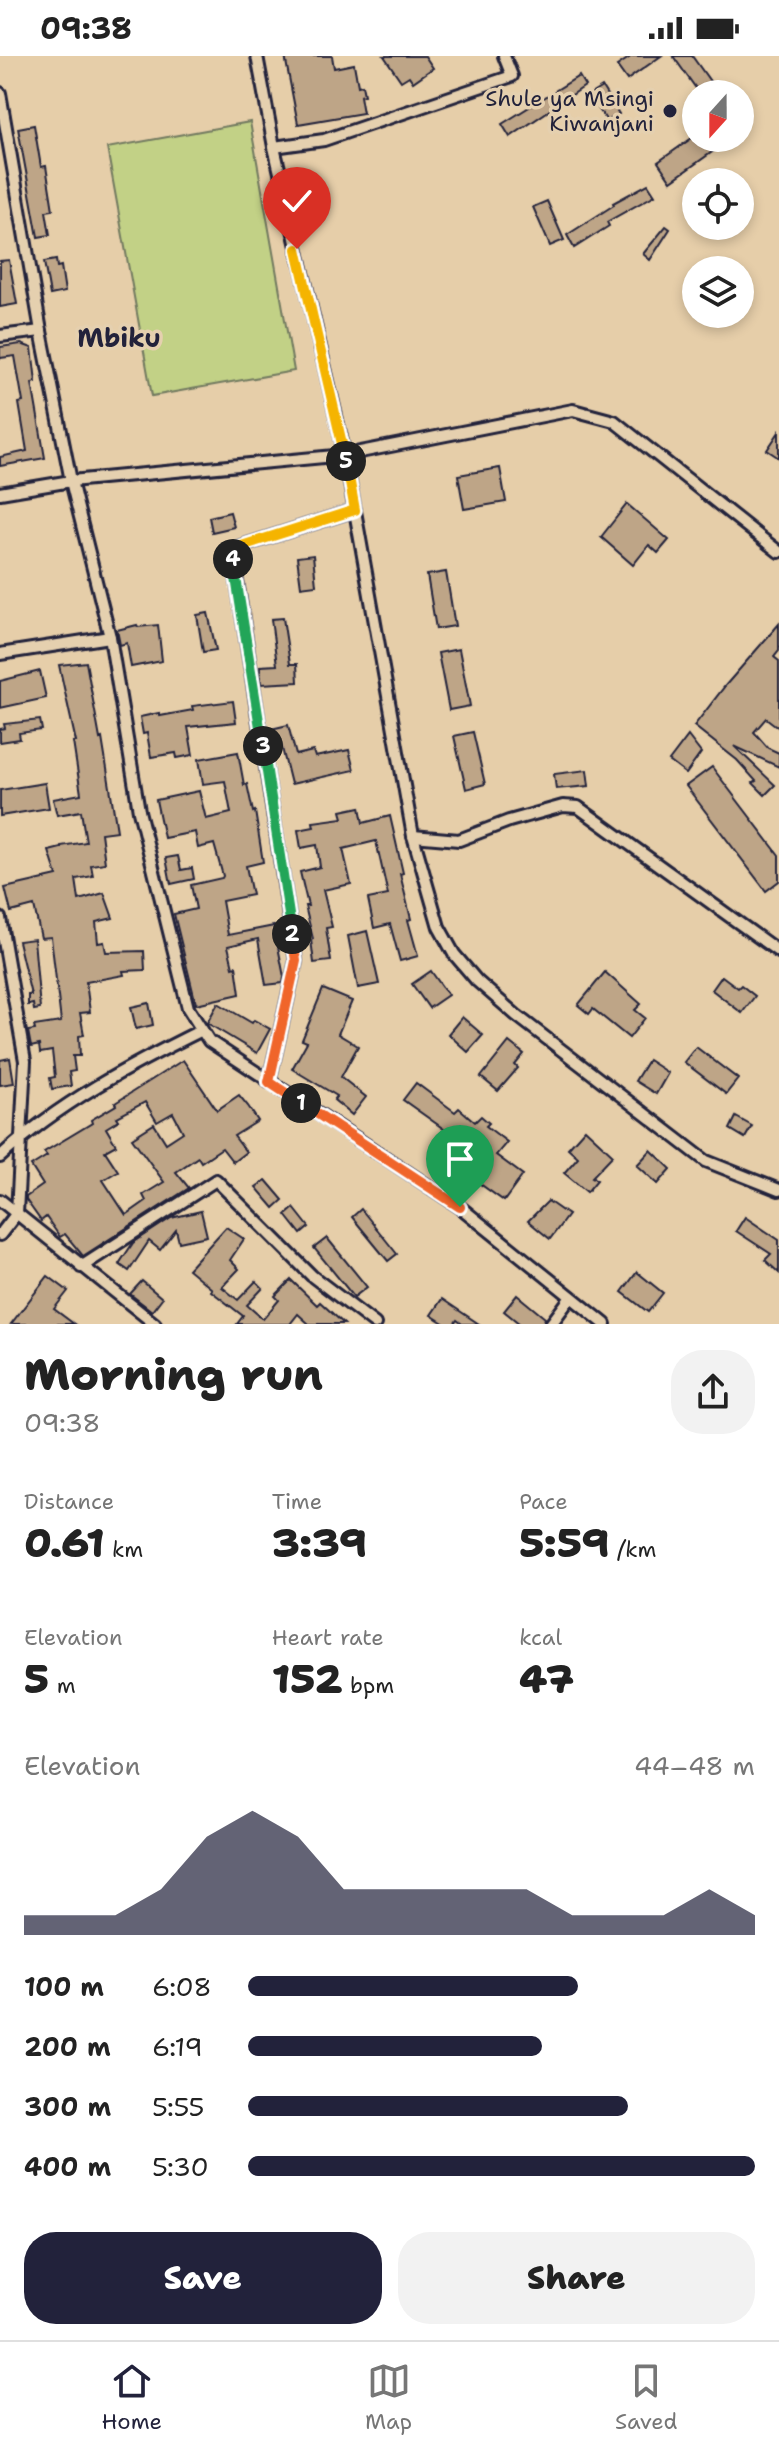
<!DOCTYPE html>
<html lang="en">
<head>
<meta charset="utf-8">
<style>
	body { margin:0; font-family:"Shantell Sans",sans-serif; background:#f2f2f2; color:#222; height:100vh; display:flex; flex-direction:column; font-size:30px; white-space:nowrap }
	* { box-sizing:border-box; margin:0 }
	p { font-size:26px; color:#767676 }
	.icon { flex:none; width:44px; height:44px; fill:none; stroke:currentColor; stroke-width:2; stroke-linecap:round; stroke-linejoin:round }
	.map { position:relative; height:1268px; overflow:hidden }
	.panel { display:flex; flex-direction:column; background:#fff; flex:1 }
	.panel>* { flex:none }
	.needle { width:52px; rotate:201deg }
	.buttons { position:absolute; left:682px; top:24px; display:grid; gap:16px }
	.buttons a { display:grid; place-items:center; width:72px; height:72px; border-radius:50%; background:#fff; box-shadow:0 4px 12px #0003; font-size:40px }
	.pin { position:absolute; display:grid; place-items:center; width:68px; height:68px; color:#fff; margin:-82px -34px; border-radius:50% 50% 50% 0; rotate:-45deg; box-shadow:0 0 8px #0007 }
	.pin .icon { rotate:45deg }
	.km { position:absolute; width:40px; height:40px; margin:-20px; border-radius:50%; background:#222; color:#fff; font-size:22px; line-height:40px; text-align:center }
	.round { display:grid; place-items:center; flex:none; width:84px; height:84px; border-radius:32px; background:#f2f2f2 }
	.head { display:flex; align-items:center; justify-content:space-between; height:136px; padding:0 24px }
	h1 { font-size:44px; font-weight:800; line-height:60px }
	.figures { display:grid; grid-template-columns:repeat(3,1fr); gap:12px; height:136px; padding:8px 24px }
	.figures div { display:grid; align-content:center }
	.figures b { font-size:40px; font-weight:800 }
	.figures small { font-size:22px; font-weight:400 }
	.figures p { font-size:22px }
	.chart { height:224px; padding:16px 24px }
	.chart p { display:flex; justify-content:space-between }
	.chart svg { width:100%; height:144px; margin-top:8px; fill:#22223b; opacity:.7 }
	.button { display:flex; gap:16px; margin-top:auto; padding:16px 24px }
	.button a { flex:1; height:92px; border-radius:32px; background:#22223b; color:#fff; font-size:32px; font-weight:800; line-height:92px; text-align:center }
	.button a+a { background:#f2f2f2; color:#222 }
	ul { padding:0 24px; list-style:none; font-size:26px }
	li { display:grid; grid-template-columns:128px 96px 1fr; align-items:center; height:60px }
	li i { height:20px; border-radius:10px; background:#22223b }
	.status { display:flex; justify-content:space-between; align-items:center; height:56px; padding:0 40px; background:#fff; direction:ltr }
	.status svg { height:22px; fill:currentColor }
	.tab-bar { display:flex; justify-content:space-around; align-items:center; height:112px; border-top:2px solid #e0e0e0; background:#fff; font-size:22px; color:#767676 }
	.tab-bar a { display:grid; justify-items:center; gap:4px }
	.tab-bar .selected { color:#22223b }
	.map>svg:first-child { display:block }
	.green { fill:#c2d186; stroke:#727a60; stroke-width:2 }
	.building { fill:#bea587; stroke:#22223b; stroke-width:2; fill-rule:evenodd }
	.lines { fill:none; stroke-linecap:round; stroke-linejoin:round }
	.street-casing { stroke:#22223b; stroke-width:16 }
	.street { stroke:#e5d0af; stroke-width:10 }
	.split-1-casing { stroke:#fff; stroke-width:16 }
	.split-2-casing { stroke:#fff; stroke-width:16 }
	.split-3-casing { stroke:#fff; stroke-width:16 }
	.split-4-casing { stroke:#fff; stroke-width:16 }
	.split-5-casing { stroke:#fff; stroke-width:16 }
	.split-6-casing { stroke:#fff; stroke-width:16 }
	.split-1 { stroke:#f0652b; stroke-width:10 }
	.split-2 { stroke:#f0652b; stroke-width:10 }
	.split-3 { stroke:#22a559; stroke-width:10 }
	.split-4 { stroke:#22a559; stroke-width:10 }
	.split-5 { stroke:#f5b400; stroke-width:10 }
	.split-6 { stroke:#f5b400; stroke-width:10 }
	.poi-dot { fill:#22223b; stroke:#e5d0af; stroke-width:3 }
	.labels { text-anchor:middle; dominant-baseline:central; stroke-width:7; stroke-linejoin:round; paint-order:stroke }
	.poi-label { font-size:22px; fill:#22223b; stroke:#e5d0af; text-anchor:end }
	.quarter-label { font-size:26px; font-weight:bold; fill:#22223b; stroke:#e5d0af }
</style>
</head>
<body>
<div class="status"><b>09:38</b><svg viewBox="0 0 49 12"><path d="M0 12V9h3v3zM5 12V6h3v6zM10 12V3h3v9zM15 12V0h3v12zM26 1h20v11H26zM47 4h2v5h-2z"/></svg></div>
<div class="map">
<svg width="779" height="1268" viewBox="0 0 779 1268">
	<rect width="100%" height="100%" fill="#e6cea9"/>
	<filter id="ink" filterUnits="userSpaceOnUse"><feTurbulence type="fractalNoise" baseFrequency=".0125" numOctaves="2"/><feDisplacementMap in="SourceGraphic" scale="16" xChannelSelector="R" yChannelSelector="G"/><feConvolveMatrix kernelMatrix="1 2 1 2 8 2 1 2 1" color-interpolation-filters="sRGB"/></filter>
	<g filter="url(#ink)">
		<path class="green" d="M 250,66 L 294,315 L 152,340 L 107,92 Z"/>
		<g class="building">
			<path d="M 285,0 L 332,0 L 334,12 L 354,8 L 358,30 L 362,29 L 364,39 L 360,40 L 363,57 L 298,68 Z"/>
			<path d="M 384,0 L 425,0 L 433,12 L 413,26 L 409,20 L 401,25 Z"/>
			<path d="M 632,0 L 661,0 L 627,24 L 617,10 Z"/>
			<path d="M 673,0 L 692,0 L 719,38 L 700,38 Z"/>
			<path d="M 579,20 L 585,30 L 510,81 L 502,68 Z"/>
			<path d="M 602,31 L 619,58 L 607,65 L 589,39 Z"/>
			<path d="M 34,69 L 41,111 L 46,110 L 53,154 L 46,155 L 50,179 L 38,181 L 18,72 Z"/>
			<path d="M 692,82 L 732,82 L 671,125 L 658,106 Z"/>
			<path d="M 648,128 L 655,139 L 607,166 L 609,170 L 574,192 L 567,179 L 614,149 L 613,147 Z"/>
			<path d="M 547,145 L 564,184 L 550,190 L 533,151 Z"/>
			<path d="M 666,170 L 670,173 L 650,204 L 643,198 Z"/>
			<path d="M 9,204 L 17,248 L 0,251 L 0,205 Z"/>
			<path d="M 56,204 L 57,211 L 61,210 L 65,236 L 50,239 L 44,206 Z"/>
			<path d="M 21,288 L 32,292 L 36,326 L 32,327 L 45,402 L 0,410 L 0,401 L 27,395 L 19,347 L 23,346 L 15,300 L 0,302 L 0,291 Z"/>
			<path d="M 779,376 L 779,402 L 767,394 Z"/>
			<path d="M 500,412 L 506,446 L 464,453 L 458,419 Z"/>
			<path d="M 627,448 L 669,484 L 658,497 L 649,489 L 633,509 L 601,481 Z"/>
			<path d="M 230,456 L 234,471 L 212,476 L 209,461 Z"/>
			<path d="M 313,499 L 316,529 L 301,531 L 297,501 Z"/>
			<path d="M 446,516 L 455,570 L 436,573 L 427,519 Z"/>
			<path d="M 208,557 L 216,594 L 203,596 L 197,559 Z"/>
			<path d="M 283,562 L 290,608 L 297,608 L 298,626 L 261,628 L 260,610 L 277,609 L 271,563 Z"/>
			<path d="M 779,568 L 779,595 L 774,601 L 779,605 L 779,672 L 766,662 L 754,676 L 768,692 L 779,697 L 779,711 L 734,690 L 775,729 L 765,739 L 753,727 L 756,725 L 737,704 L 694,670 L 725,630 Z"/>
			<path d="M 137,569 L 138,571 L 158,569 L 162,605 L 131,611 L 127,587 L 120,589 L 117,574 Z"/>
			<path d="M 459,593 L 470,650 L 449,654 L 438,597 Z"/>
			<path d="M 86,606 L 100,683 L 102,682 L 117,775 L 101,777 L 105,807 L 91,809 L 93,820 L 76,823 L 79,844 L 104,837 L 113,862 L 96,866 L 98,887 L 104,886 L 106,896 L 144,895 L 145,914 L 123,915 L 124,919 L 86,926 L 90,956 L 80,957 L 84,979 L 79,980 L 80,1000 L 73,1000 L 75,1015 L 69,1016 L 71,1030 L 52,1033 L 50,1022 L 55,1021 L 52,995 L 40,997 L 39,989 L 31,991 L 28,975 L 35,974 L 34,970 L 61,966 L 51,881 L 41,882 L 34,850 L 11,856 L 5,832 L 57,820 L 49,795 L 61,792 L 61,790 L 86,786 L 81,755 L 57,759 L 53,743 L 81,738 L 73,686 L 76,686 L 59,609 Z"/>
			<path d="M 40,615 L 46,642 L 0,652 L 0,625 Z"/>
			<path d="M 233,645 L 236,666 L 188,671 L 193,699 L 177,702 L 176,697 L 151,701 L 147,677 L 143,678 L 140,661 L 159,657 L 160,660 L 193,654 L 192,650 Z"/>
			<path d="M 40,664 L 42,674 L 19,677 L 20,683 L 0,686 L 0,673 L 5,672 L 4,668 Z"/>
			<path d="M 288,669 L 296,699 L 313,695 L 315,701 L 349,694 L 354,714 L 291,728 L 280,684 L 274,686 L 271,673 Z"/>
			<path d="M 473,676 L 485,728 L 466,733 L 454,680 Z"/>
			<path d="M 688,680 L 701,697 L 686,718 L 669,705 Z"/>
			<path d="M 238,696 L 244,729 L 247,728 L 253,756 L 255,755 L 263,806 L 246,810 L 252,839 L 222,845 L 228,879 L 274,870 L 284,921 L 283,927 L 266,929 L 258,883 L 228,890 L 233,911 L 236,910 L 240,938 L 196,948 L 174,858 L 196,853 L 191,829 L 222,822 L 223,820 L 214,788 L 198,792 L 195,776 L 164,782 L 156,744 L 199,735 L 206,763 L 231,757 L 225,725 L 203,728 L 199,703 Z"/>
			<path d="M 712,711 L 779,799 L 779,825 L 766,835 L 686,730 Z"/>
			<path d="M 587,714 L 589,730 L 556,733 L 554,718 Z"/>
			<path d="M 45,727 L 49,752 L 0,760 L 0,734 Z"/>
			<path d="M 360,751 L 363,767 L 390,760 L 403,817 L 400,818 L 411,863 L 408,864 L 418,900 L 400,905 L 390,868 L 374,872 L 368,843 L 388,839 L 376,785 L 343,793 L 351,828 L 323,834 L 332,871 L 326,872 L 331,905 L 314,907 L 311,884 L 313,883 L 305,850 L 308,850 L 300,816 L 320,811 L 317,789 L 301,792 L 298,774 L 314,771 L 313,766 L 343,762 L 341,755 Z"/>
			<path d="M 178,800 L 181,814 L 192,812 L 194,823 L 171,828 L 166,802 Z"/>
			<path d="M 367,875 L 379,928 L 358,932 L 348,880 Z"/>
			<path d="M 34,883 L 40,953 L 34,954 L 33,948 L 28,949 L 28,939 L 31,939 L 18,885 Z"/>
			<path d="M 431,915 L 448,939 L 429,952 L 412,928 Z"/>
			<path d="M 605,916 L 641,948 L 635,954 L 645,962 L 629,982 L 593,953 L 589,958 L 578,949 Z"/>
			<path d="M 722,920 L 738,932 L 741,929 L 755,940 L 742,957 L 712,934 Z"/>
			<path d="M 323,933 L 352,945 L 338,978 L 358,990 L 341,1021 L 366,1041 L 352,1059 L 334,1044 L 337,1040 L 292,1013 L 307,986 L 302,984 Z"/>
			<path d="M 149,947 L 153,969 L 136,973 L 131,951 Z"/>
			<path d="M 218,947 L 252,967 L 254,964 L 270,973 L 257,997 L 207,967 Z"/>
			<path d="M 462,961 L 483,979 L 468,996 L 448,978 Z"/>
			<path d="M 509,986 L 524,998 L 515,1009 L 518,1012 L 498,1035 L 481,1021 Z"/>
			<path d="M 696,991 L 738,1023 L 726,1038 L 684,1006 Z"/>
			<path d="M 10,1002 L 14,1027 L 0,1029 L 0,1004 Z"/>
			<path d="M 183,1004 L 217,1054 L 239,1039 L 248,1050 L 258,1065 L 234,1080 L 246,1096 L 233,1106 L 222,1092 L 201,1106 L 198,1101 L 176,1116 L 189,1132 L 83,1200 L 65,1178 L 60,1181 L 46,1161 L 41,1165 L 26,1144 L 26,1141 L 43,1129 L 31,1110 L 47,1100 L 44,1096 L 92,1067 L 91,1064 L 116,1049 L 115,1047 ZM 145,1046 L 157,1066 L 173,1057 L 183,1076 L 166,1087 L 154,1068 L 132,1082 L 164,1126 L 143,1139 L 146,1145 L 126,1159 L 103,1124 L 118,1115 L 105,1095 L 116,1089 L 106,1072 L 119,1064 L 117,1061 Z"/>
			<path d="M 648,1004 L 668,1017 L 656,1038 L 635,1025 Z"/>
			<path d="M 416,1027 L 455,1056 L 459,1052 L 475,1066 L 481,1060 L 489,1067 L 486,1070 L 507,1086 L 496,1099 L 523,1119 L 504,1145 L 476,1125 L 489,1107 L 467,1090 L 464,1093 L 448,1076 L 403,1044 Z"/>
			<path d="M 736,1061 L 752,1070 L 745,1082 L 730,1073 Z"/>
			<path d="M 585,1073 L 613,1099 L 592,1121 L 597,1124 L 587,1136 L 564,1117 L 578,1101 L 568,1092 Z"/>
			<path d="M 651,1094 L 671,1113 L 658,1128 L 637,1109 Z"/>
			<path d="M 266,1124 L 283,1144 L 274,1152 L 256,1131 Z"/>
			<path d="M 548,1145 L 568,1159 L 550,1183 L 528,1165 Z"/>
			<path d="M 294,1152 L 309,1171 L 301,1178 L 286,1159 Z"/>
			<path d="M 361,1153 L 397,1198 L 388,1205 L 352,1161 Z"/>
			<path d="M 201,1155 L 207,1180 L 179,1186 L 176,1174 L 160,1194 L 149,1185 L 129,1215 L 119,1208 L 133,1187 L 171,1162 Z"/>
			<path d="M 745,1161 L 779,1184 L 779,1217 L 765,1204 L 771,1198 L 736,1175 Z"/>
			<path d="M 226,1171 L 244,1183 L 230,1204 L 239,1213 L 222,1231 L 238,1244 L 256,1225 L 263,1232 L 247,1249 L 263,1263 L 279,1244 L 275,1240 L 291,1224 L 317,1249 L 320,1246 L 344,1268 L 309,1268 L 298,1258 L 290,1268 L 237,1268 L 243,1260 L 211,1235 L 212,1233 L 188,1213 Z"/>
			<path d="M 327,1182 L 367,1231 L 354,1241 L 314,1192 Z"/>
			<path d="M 637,1216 L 663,1237 L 648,1256 L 622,1236 Z"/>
			<path d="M 48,1220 L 68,1235 L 54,1253 L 74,1268 L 11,1268 Z"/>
			<path d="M 142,1225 L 162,1242 L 152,1255 L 130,1238 Z"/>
			<path d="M 517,1239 L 545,1262 L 543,1268 L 520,1268 L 504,1255 Z"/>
			<path d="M 442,1243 L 479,1268 L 462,1268 L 457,1264 L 454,1268 L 445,1268 L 431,1259 Z"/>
		</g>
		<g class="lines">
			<g class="street-casing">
				<g id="street">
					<path d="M 257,0 L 274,91 L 345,399 L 413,780 L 439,871 L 454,898 L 477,925 L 516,959 L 706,1105 L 779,1134"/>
					<path d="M 0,37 L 41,275 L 71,425 L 110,581 L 139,755 L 188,952 L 209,985 L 460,1151 L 605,1268"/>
					<path d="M 274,91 L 324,84 L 512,20 L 504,0"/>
					<path d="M 0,280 L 41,275"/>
					<path d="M 0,437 L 71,425 L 345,399 L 573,354 L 614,365 L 779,496"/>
					<path d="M 0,598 L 110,581"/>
					<path d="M 413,780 L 459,784 L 509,765 L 563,750 L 578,751 L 779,896"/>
					<path d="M 0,862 L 25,1005 L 17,1157 L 0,1179"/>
					<path d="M 269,1026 L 296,905 L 232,493 L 355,454"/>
					<path d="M 0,1101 C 59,1047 131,1009 202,974"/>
					<path d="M 0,1144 L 155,1268"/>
					<path d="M 81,1211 L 216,1124 L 312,1220 L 375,1268"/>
					<path d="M 551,1268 L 571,1241"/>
				</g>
			</g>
			<use href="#street" class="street"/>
		</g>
	</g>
	<g class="lines" filter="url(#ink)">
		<g class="split-1-casing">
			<path id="split-1" d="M 301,1047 L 460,1151"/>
		</g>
		<g class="split-2-casing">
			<path id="split-2" d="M 292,878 L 296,905 L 269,1026 L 301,1047"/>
		</g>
		<g class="split-3-casing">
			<path id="split-3" d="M 263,690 L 292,878"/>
		</g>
		<g class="split-4-casing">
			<path id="split-4" d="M 233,503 L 263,690"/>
		</g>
		<g class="split-5-casing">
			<path id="split-5" d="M 233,503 L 232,493 L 355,454 L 346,405"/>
		</g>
		<g class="split-6-casing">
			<path id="split-6" d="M 297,193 L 346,405"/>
		</g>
		<use href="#split-1" class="split-1"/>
		<use href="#split-2" class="split-2"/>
		<use href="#split-3" class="split-3"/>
		<use href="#split-4" class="split-4"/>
		<use href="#split-5" class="split-5"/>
		<use href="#split-6" class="split-6"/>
	</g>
	<circle class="poi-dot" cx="670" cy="55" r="8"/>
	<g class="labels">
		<g class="poi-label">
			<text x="654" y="42">Shule ya Msingi<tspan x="654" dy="25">Kiwanjani</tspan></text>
		</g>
		<g class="quarter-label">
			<text x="119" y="281">Mbiku</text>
		</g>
	</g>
</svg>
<div class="buttons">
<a><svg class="needle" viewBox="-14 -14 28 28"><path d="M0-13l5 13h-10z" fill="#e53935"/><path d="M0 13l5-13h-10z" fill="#767676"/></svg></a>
<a><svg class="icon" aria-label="locate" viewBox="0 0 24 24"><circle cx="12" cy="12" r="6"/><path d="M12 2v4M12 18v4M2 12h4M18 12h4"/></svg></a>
<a><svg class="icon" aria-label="layers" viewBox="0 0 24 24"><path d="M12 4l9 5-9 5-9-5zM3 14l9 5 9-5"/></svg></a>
</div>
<div class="pin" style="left:460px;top:1151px;background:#1e9e55"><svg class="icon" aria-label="arrive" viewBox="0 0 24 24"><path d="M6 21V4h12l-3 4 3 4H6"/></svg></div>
<div class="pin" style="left:297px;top:193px;background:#d93025"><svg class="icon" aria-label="check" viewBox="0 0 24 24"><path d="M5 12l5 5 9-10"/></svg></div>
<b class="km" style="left:301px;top:1047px">1</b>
<b class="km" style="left:292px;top:878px">2</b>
<b class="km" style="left:263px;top:690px">3</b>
<b class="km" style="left:233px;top:503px">4</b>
<b class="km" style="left:346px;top:405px">5</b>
</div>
<section class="panel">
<div class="head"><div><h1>Morning run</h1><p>09:38</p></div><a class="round"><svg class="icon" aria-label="share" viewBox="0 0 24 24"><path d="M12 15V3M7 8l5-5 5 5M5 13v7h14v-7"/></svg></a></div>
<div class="figures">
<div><p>Distance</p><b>0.61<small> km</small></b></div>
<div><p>Time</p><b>3:39</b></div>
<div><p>Pace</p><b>5:59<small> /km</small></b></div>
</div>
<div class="figures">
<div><p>Elevation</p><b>5<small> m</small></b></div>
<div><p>Heart rate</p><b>152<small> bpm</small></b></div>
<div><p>kcal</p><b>47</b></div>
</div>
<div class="chart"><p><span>Elevation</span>44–48 m</p>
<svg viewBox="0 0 160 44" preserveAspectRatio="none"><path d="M0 44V38L10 38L20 38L30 30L40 14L50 6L60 14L70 30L80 30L90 30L100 30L110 30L120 38L130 38L140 38L150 30L160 38V44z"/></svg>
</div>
<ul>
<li><b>100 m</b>6:08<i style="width:65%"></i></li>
<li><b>200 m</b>6:19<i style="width:58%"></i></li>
<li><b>300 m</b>5:55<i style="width:75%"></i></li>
<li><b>400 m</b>5:30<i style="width:100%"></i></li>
</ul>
<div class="button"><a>Save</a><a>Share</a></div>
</section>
<nav class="tab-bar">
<a class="selected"><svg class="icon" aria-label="home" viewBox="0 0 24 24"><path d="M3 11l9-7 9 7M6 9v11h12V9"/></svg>Home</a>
<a><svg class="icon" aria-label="map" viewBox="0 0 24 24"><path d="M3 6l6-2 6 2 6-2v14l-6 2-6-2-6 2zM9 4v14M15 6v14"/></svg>Map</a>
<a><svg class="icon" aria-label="saved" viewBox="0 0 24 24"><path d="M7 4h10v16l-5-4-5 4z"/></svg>Saved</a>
</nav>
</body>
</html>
